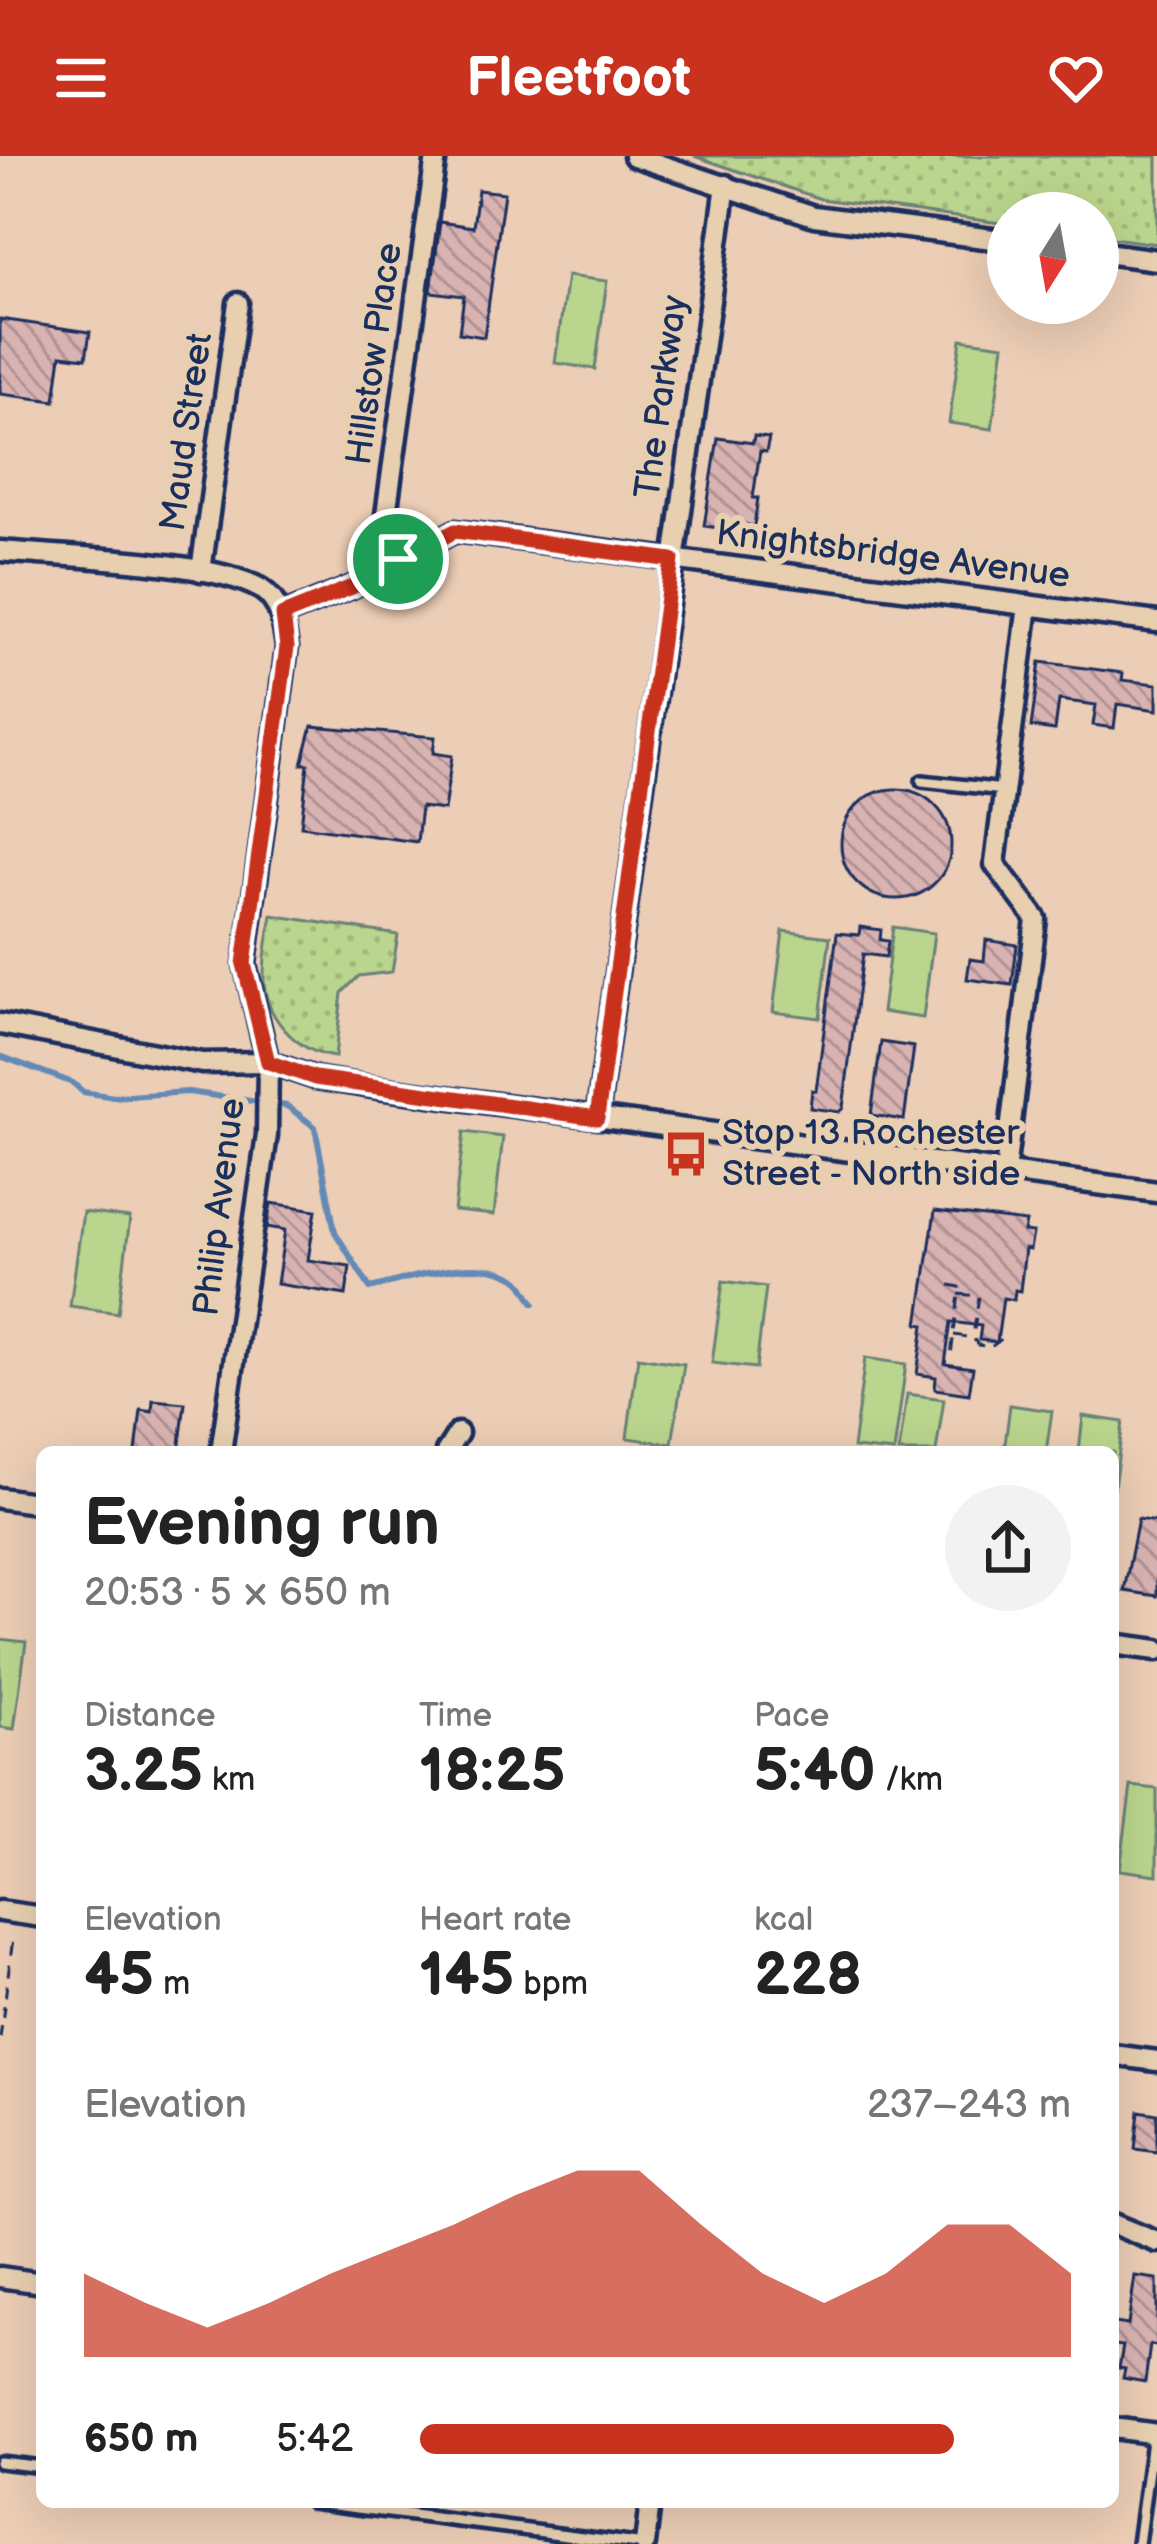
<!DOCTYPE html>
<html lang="en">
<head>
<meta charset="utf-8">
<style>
	body { margin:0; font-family:"Balsamiq Sans",sans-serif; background:#f2f2f2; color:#222; height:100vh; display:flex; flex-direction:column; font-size:45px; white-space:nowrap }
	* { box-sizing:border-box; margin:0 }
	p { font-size:39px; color:#767676 }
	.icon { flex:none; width:66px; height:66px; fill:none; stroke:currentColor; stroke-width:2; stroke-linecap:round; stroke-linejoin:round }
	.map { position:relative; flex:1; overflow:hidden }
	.drawer { position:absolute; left:36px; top:1290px; width:1083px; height:1062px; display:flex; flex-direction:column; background:#fff; border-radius:18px; box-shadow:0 12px 48px #0002 }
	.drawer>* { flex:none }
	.needle { width:78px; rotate:191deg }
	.buttons { position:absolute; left:987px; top:36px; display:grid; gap:24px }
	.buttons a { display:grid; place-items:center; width:132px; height:132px; border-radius:50%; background:#fff; box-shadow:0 12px 48px #0002; font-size:60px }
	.pin { position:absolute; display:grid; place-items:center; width:102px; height:102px; color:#fff; margin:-51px; border:6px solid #fff; border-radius:50%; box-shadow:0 3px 12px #0007 }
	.round { display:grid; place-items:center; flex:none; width:126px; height:126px; border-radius:63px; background:#f2f2f2 }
	.headline { display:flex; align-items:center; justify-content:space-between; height:204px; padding:0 48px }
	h1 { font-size:66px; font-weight:700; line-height:90px }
	.figures { display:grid; grid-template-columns:repeat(3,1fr); gap:18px; height:204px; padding:12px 48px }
	.figures div { display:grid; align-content:center }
	.figures b { font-size:60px; font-weight:700 }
	.figures small { font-size:33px; font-weight:400 }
	.figures p { font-size:33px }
	.chart { height:336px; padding:24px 48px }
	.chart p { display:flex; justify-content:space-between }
	.chart svg { width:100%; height:216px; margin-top:12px; fill:#c8321e; opacity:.7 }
	ul { padding:0 48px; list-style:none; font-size:39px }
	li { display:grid; grid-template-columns:192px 144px 1fr; align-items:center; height:90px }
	li i { height:30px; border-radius:15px; background:#c8321e }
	header { display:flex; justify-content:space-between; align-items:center; height:156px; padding:0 48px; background:#c8321e; color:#fff; font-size:54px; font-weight:700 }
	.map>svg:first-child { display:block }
	.park { fill:url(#park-dots); stroke:#6a8276; stroke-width:3 }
	.pitch { fill:#bad58d; stroke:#6a8276; stroke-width:3 }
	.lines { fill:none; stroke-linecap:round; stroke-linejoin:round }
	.stream { stroke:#648ab7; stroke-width:6 }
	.building { fill:url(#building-back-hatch); stroke:#1b2f5e; stroke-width:3 }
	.lane-casing { stroke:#1b2f5e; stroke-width:18 }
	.street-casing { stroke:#1b2f5e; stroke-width:27 }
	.path { stroke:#1b2f5e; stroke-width:3; stroke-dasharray:12 9; stroke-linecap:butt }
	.lane { stroke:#e7cfb0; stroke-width:9 }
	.street { stroke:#e7cfb0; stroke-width:18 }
	.route-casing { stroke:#fff; stroke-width:24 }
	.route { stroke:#c8321e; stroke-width:15 }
	.labels { text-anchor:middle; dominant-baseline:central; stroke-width:12; stroke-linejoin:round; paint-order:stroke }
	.street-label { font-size:36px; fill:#1b2f5e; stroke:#e7cfb0 }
	.poi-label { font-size:36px; fill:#1b2f5e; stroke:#e7cfb0; text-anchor:start }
</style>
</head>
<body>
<header><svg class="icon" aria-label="menu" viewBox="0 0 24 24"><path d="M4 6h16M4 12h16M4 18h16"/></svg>Fleetfoot<svg class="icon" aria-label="heart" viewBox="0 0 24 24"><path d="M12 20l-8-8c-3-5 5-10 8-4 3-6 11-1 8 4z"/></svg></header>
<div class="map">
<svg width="1157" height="2388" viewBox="0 0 1157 2388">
	<defs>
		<pattern id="park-dots" width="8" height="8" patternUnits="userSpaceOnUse" patternTransform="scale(3)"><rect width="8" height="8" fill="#bad58d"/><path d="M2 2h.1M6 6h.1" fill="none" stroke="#9fb77c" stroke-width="1.8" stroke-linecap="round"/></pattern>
		<pattern id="building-back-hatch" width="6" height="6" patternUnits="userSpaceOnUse" patternTransform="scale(3)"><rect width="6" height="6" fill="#d9b3b2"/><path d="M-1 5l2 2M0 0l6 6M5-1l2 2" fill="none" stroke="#af9294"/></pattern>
	</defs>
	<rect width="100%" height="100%" fill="#eccdb5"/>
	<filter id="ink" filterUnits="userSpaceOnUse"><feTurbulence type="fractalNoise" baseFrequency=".00833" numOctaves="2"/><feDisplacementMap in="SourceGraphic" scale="24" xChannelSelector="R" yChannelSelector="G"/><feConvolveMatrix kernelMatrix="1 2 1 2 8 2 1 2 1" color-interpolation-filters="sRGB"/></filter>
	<g filter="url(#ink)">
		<g class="park">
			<path d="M 694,0 L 1157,0 L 1157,88 L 1098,80 L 1098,57 L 1008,57 L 1008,68 L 821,43 Z"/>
			<path d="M 272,759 L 398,779 L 392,816 L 359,820 L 342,837 L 335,901 C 296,896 262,859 264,818 C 264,798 269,778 272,759 Z"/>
		</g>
		<g class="pitch">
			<path d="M 567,120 L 607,125 L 595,213 L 555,207 Z"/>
			<path d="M 961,183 L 1004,189 L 992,273 L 949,267 Z"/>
			<path d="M 893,771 L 934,777 L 923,862 L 882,856 Z"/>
			<path d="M 783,775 L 830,781 L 820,862 L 773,856 Z"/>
			<path d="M 464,976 L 503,981 L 494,1059 L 454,1055 Z"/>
			<path d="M 83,1056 L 130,1062 L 118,1157 L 70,1150 Z"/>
			<path d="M 723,1125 L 766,1131 L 756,1212 L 712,1207 Z"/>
			<path d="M 638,1201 L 684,1208 L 672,1288 L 627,1282 Z"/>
			<path d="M 865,1202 L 906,1208 L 894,1296 L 853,1292 Z"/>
			<path d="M 907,1238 L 944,1243 L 936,1296 L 899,1296 Z"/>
			<path d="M 1010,1249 L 1052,1255 L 1046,1296 L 1004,1296 Z"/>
			<path d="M 1083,1260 L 1123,1266 L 1113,1339 L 1113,1296 L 1079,1296 Z"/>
			<path d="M 0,1483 L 26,1486 L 14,1573 L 0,1571 Z"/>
			<path d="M 1131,1630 L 1157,1633 L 1157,1719 L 1120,1714 Z"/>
		</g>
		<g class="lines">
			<path class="stream" d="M 0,900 L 73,927 L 83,936 L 114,941 L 188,936 L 287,950 L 315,971 L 335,1076 L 370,1132 C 409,1123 480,1097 518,1124 C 524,1128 529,1141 534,1147"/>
		</g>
		<g class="building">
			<path d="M 478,34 L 504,37 L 484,181 L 459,177 L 464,140 L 431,136 L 440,66 L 473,71 Z"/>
			<path d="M 0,163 L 90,176 L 86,202 L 61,199 L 55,245 L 0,238 Z"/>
			<path d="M 754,280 L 769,282 L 766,296 L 760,295 L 753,342 L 758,342 L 754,370 L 748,369 L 748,376 L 704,370 L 718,282 L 753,287 Z"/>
			<path d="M 1040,506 L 1123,517 L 1122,524 L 1157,528 L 1157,554 L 1117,548 L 1114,572 L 1093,569 L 1096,549 L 1059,544 L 1055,574 L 1031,571 Z"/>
			<path d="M 312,570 L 435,581 L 433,597 L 452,600 L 444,654 L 421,651 L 417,686 L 301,670 L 308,608 L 302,608 Z"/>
			<circle cx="896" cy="688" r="55"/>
			<path d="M 860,771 L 881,774 L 880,784 L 888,785 L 886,801 L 863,798 L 843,952 L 839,956 L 810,952 L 812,934 L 816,935 L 837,777 L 859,779 Z"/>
			<path d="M 986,784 L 1017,789 L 1012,829 L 967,823 L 970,803 L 984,805 Z"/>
			<path d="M 881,886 L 914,891 L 904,964 L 871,959 Z"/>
			<path d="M 271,1047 L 316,1054 L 308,1104 L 350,1110 L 346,1139 L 277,1128 L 285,1074 L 267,1071 Z"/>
			<path d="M 935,1055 L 1026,1066 L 1024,1076 L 1033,1077 L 1030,1094 L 1025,1093 L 1020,1135 L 1015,1134 L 1014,1144 L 1003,1142 L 997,1186 L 979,1184 L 981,1170 L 951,1166 L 945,1208 L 973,1212 L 969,1238 L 935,1233 L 936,1221 L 917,1218 L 924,1169 L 918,1168 Z"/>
			<path d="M 153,1244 L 185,1247 L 179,1296 L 136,1296 L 141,1254 L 152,1256 Z"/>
			<path d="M 1138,1363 L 1157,1366 L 1157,1440 L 1124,1435 Z"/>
			<path d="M 1139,1955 L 1157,1958 L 1157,1996 L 1135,1993 Z"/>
			<path d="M 1135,2120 L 1157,2123 L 1157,2190 L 1150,2189 L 1145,2226 L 1123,2222 L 1125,2213 L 1119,2212 L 1123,2190 L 1113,2189 L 1114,2167 L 1128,2169 Z"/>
		</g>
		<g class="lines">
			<g class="lane-casing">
				<g id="lane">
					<path d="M 922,625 L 1004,634"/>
					<path d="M 0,2306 L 42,2311"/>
					<path d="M 311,2346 L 637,2388"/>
					<path d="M 1138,2388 L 1153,2277"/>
				</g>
			</g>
			<g class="street-casing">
				<g id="street">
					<path d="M 634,0 L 814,60 L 1008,85"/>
					<path d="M 1098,96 L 1157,104"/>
					<path d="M 0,395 C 62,401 213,404 261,433 C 281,446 284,470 287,491 L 245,808 L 268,906 L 267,979 L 221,1296"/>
					<path d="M 399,403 L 384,373 L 436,0"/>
					<path d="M 201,415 L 238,147"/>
					<path d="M 282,459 L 352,431 L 455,375 L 1157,466"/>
					<path d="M 0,868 L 202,907 L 268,906 L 315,922 L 378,932 L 1157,1036"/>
					<path d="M 597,962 L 726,29"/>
					<path d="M 1005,1016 L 1036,763 L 995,708 L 1028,449"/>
					<path d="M 446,1296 L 458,1277"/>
					<path d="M 0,1342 L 42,1348"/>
					<path d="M 1113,1488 L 1157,1494"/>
					<path d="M 0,1755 L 42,1761"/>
					<path d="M 1113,1899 L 1157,1905"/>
					<path d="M 1113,2068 L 1157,2086"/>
					<path d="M 0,2121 L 42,2127"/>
					<path d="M 1113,2272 L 1157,2278"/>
					<path d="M 645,2388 L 650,2346"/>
				</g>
			</g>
			<g class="path">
				<path d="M 950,1129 L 960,1131 L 951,1199"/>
				<path d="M 959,1138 L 979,1140 L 973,1180"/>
				<path d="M 954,1179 L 973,1182 L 978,1189 L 991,1191 L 1008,1178"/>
				<path d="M 0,1882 L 13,1782"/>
			</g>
			<use href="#lane" class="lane"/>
			<use href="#street" class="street"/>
		</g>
	</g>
	<g class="lines" filter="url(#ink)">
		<g class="route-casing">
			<path id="route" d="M 455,375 L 672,404 L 597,962 L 315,922 L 268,906 L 244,808 L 287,491 L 283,459 L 352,431 Z"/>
		</g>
		<use href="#route" class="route"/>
	</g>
	<defs>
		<g id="bus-bare" transform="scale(3.6)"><path d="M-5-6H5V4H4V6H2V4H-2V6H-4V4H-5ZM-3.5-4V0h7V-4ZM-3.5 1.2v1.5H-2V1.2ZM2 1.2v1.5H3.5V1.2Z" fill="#c8321e" stroke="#e7cfb0" stroke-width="2.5" paint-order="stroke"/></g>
	</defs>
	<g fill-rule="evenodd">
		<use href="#bus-bare" x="686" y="998"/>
	</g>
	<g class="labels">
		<g class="street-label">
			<text transform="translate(375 198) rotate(-82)">Hillstow Place</text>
			<text transform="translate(662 241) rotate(-82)">The Parkway</text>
			<text transform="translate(187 276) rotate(-82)">Maud Street</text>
			<text transform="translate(893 399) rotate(7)">Knightsbridge Avenue</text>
			<text transform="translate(220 1051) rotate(-83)">Philip Avenue</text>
		</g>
		<g class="poi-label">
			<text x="722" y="977">Stop 13 Rochester<tspan x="722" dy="41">Street - North side</tspan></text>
		</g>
	</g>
</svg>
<div class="buttons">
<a><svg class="needle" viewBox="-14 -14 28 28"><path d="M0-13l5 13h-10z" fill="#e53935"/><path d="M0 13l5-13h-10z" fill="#767676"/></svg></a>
</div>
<div class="pin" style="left:398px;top:403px;background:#1e9e55"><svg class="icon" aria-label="arrive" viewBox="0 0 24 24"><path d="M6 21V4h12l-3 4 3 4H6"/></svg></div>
<section class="drawer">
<div class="headline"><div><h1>Evening run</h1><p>20:53 · 5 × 650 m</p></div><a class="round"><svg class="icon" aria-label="share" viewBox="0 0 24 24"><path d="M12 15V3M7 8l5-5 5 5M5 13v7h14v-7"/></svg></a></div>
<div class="figures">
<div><p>Distance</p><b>3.25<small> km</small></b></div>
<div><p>Time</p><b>18:25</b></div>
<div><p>Pace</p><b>5:40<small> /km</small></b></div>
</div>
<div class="figures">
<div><p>Elevation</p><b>45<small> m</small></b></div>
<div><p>Heart rate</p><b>145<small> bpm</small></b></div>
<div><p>kcal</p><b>228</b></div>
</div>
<div class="chart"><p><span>Elevation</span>237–243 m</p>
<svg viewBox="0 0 160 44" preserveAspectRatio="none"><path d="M0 44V27L10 33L20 38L30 33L40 27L50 22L60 17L70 11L80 6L90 6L100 17L110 27L120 33L130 27L140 17L150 17L160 27V44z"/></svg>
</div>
<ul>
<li><b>650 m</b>5:42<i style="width:82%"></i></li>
</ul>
</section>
</div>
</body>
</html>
